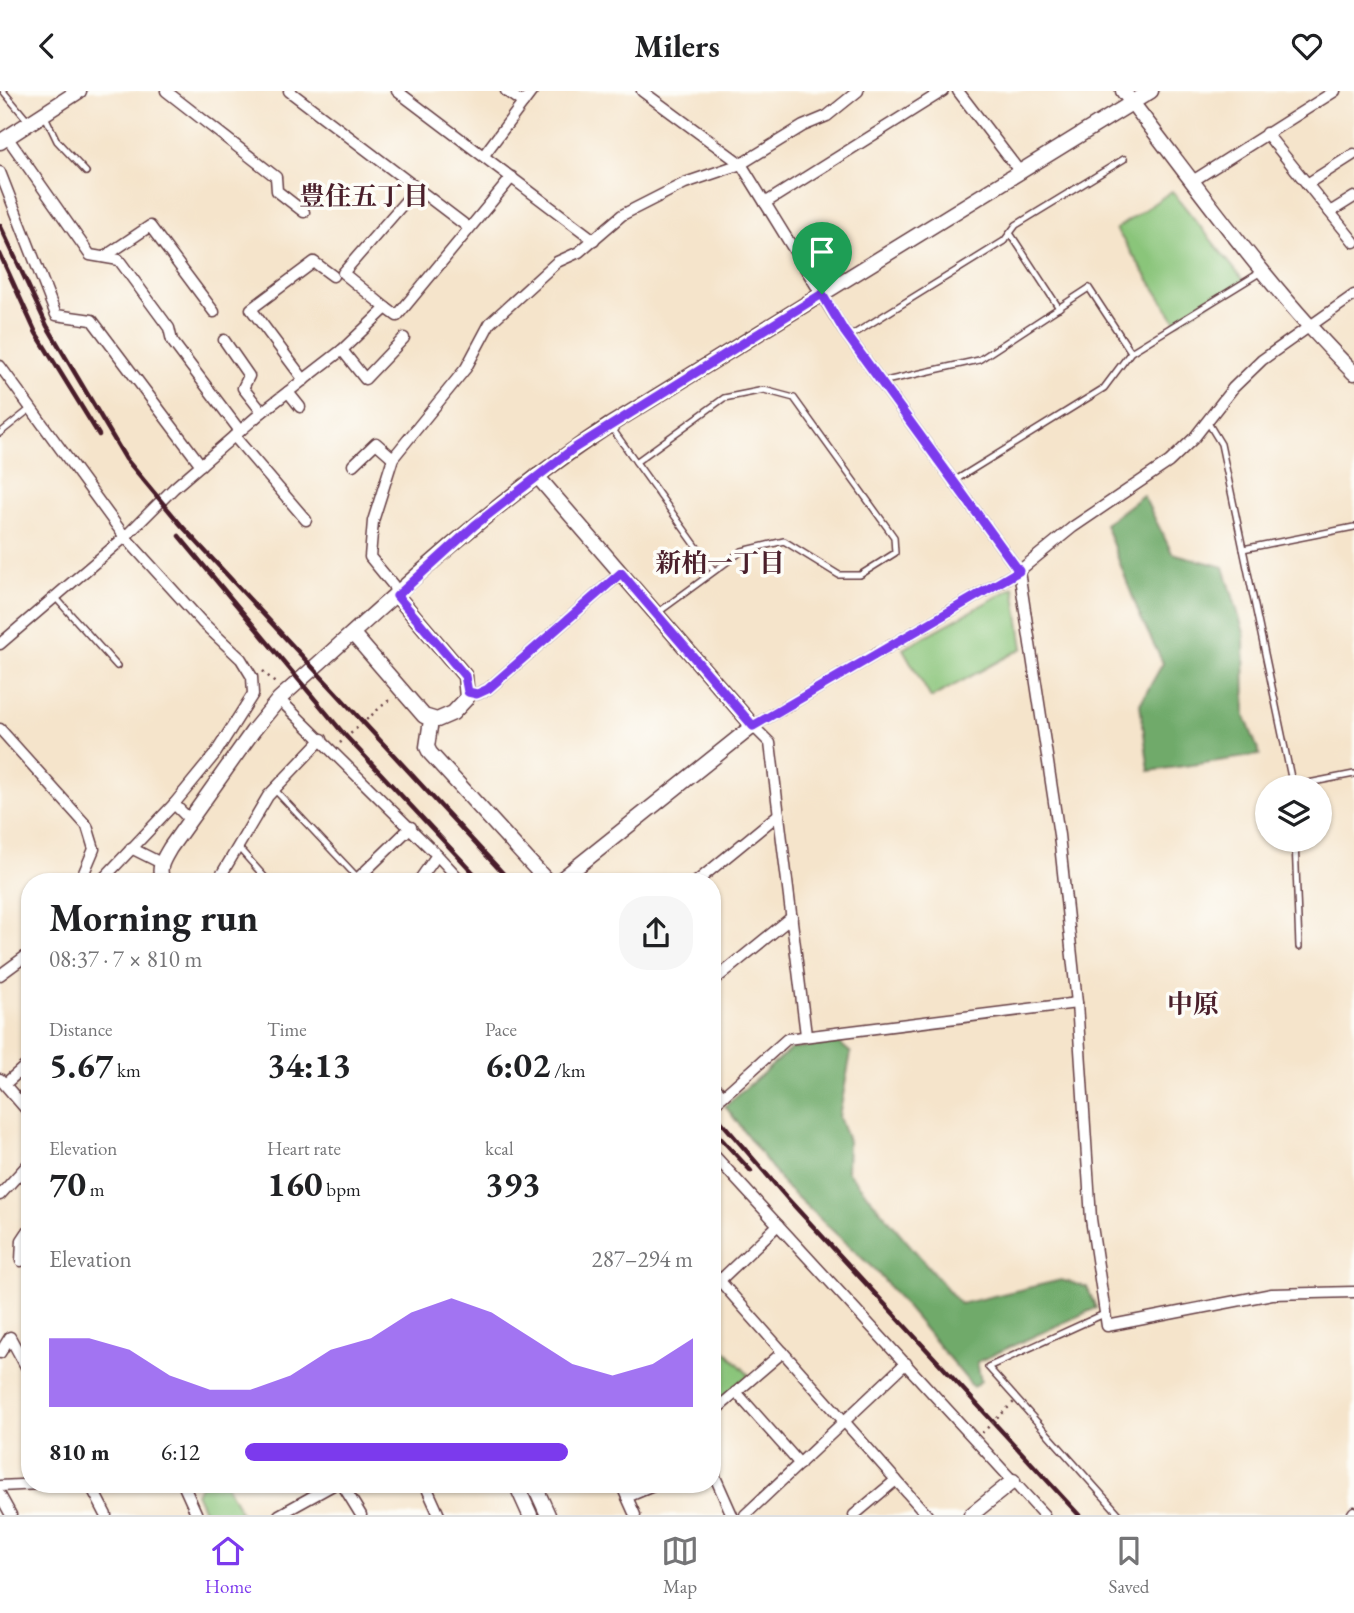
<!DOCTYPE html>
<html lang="en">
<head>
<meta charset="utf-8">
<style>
	body { margin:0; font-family:"EB Garamond","Noto Serif JP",serif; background:#f6f6f6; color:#202124; height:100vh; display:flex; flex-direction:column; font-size:26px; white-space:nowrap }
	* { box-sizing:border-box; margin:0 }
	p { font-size:23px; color:#757577 }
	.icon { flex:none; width:38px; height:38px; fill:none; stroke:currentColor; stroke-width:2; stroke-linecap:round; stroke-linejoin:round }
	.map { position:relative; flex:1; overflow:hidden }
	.sheet { position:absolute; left:21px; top:782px; width:700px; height:620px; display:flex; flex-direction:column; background:#fff; border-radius:28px; box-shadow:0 2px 5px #0004 }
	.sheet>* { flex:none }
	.tools { position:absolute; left:1255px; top:684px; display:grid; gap:14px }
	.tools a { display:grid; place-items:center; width:77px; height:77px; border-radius:50%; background:#fff; box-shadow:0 2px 5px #0004; font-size:35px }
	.pin { position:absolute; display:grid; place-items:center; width:60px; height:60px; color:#fff; margin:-72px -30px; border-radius:50% 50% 50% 0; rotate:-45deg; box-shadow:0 0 7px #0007 }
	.pin .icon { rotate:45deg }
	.round { display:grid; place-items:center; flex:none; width:74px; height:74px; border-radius:28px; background:#f6f6f6 }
	.head { display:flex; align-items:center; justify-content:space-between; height:119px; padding:0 28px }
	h1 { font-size:38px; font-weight:700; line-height:52px }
	.stats { display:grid; grid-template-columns:repeat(3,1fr); gap:10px; height:119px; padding:7px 28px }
	.stats div { display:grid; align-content:center }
	.stats b { font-size:35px; font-weight:700 }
	.stats small { font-size:19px; font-weight:400 }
	.stats p { font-size:19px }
	.chart { height:196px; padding:14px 28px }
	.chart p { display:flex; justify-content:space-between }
	.chart svg { width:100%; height:126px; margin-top:7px; fill:#7c3aed; opacity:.7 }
	ul { padding:0 28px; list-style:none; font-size:23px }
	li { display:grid; grid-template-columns:112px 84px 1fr; align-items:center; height:52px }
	li i { height:18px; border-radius:9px; background:#7c3aed }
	header { display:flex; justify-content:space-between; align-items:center; height:91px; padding:0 28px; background:#fff; font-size:32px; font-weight:700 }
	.menu { display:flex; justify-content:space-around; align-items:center; height:98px; border-top:2px solid #e0e0e0; background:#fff; font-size:19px; color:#757577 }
	.menu a { display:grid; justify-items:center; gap:4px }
	.menu .on { color:#7c3aed }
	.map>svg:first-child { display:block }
	.green { fill:#8ac57a; stroke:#6a7252; stroke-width:2 }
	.forest { fill:#6faa6a; stroke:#5c644a; stroke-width:2 }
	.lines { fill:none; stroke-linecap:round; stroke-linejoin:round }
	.service-casing { stroke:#643d43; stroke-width:8 }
	.minor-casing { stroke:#643d43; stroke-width:13 }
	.tertiary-casing { stroke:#643d43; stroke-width:17 }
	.path { stroke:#643d43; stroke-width:2.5; stroke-dasharray:2 5; stroke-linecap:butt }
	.service { stroke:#fff; stroke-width:5 }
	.minor { stroke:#fff; stroke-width:10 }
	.tertiary { stroke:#fff; stroke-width:14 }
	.rail { stroke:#4a1f2b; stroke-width:4.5 }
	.path-bridge { stroke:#643d43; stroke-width:2.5; stroke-dasharray:2 5; stroke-linecap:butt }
	.route-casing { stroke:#fff; stroke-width:14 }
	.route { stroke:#7c3aed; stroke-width:9 }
	.labels { text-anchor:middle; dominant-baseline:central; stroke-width:7; stroke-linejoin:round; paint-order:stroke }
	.neighbourhood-label { font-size:26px; font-weight:bold; fill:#4a1f2b; stroke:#fdfcf7 }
</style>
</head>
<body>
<header><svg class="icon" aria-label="back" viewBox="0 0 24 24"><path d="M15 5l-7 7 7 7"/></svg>Milers<svg class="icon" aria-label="heart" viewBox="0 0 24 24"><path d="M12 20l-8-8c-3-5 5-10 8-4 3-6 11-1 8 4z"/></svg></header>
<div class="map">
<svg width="1354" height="1424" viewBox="0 0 1354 1424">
	<rect width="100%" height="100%" fill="#fdfcf7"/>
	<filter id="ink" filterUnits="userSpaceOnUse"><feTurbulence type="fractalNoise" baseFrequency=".0143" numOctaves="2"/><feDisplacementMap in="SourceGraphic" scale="14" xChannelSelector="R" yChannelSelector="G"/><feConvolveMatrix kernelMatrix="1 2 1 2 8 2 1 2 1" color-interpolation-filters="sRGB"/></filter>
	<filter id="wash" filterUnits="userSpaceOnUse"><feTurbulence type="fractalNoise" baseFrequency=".00686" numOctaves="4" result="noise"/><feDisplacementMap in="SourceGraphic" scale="28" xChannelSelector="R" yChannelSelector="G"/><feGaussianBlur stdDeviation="1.57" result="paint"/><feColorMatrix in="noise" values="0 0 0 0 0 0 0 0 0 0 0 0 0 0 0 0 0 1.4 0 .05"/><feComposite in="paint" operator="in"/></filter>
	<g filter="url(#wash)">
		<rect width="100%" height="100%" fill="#f5e4cb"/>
		<g class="green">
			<path d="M 1172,100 L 1244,190 L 1177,232 L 1116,138 Z"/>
			<path d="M 1014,496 L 1023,557 L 931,607 L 903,558 Z"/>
			<path d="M 712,1246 L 749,1284 L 712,1316 Z"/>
			<path d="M 203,1393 L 226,1393 L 242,1424 L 206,1424 L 196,1402 Z"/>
		</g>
		<g class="forest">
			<path d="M 1143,404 L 1172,462 L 1224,476 L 1244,542 L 1245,625 L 1260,664 L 1149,680 L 1140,613 L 1163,572 L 1140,525 L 1105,433 Z"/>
			<path d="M 838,951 L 851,962 L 839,1026 L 848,1050 L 847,1080 L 960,1213 L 1061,1189 L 1087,1196 L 1096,1217 L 977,1271 L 981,1290 L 973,1296 L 877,1181 L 786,1096 L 725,1015 L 791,958 Z"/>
		</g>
	</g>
	<g filter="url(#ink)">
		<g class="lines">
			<g class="service-casing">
				<g id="service">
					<path d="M 3,0 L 28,30"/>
					<path d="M 45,25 L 57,50 L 86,81"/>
					<path d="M 1010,142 L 1059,217"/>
					<path d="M 849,246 L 1004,150 L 1016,134 L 1124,68"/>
					<path d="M 881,291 L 979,269 L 1089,197 L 1131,261"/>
					<path d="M 1207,330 L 1221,353 L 1293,696"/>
					<path d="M 611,336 L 636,371"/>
					<path d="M 0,342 L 30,318"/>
					<path d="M 954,390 L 1104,297 L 1131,261 L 1261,181"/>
					<path d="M 1243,458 L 1354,436"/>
					<path d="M 56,507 L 117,575"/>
					<path d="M 656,523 L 742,460 L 784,450 L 839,484 L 860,484 L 895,462 L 894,446 L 794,307 L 764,299 L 724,307 L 636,371 L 714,480"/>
					<path d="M 1293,695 L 1354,683"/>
					<path d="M 275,699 L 358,787"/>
					<path d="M 1295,749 L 1299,856"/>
					<path d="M 238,756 L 269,791"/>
					<path d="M 1104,1223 L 988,1276 L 1120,1424"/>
				</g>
			</g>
			<g class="minor-casing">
				<g id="minor">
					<path d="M 166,0 L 276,86 L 277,100 L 304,121"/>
					<path d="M 289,0 L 469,137"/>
					<path d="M 397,0 L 594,149"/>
					<path d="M 506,0 L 523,12"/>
					<path d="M 642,0 L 741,73 L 844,240 L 1019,480 L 1059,744 L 1077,912 L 1091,1128 L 1107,1235 L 1272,1203 L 1354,1201"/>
					<path d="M 958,0 L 1020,81"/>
					<path d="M 1266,42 L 1354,151"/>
					<path d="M 7,46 L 90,164 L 119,169 L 169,237 L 172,250 L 240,340"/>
					<path d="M 484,64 L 532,0"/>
					<path d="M 0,81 L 56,224 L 92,229 L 201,374"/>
					<path d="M 1191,91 L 1335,0"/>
					<path d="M 1307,93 L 1354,63"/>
					<path d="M 765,112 L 943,0"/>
					<path d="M 1330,121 L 1354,106"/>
					<path d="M 104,166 L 150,135 L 214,221"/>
					<path d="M 386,217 L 397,225 L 512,86"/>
					<path d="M 224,249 L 249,285 L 243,297 L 262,321"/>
					<path d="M 342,259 L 365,288 L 404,247"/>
					<path d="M 0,275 L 125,446 L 202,531 L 241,568 L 252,586 L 253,603 L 215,663 L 174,713 L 190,729"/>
					<path d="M 304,289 L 251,218 L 314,171 L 333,185"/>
					<path d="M 288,301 L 300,316"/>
					<path d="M 234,345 L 306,429"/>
					<path d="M 353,374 L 376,352 L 393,367"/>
					<path d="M 397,505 L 393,494 L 370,466 L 373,430 L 393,367 L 466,277 L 490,232 L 557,171 L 579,161 L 622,124 L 685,92 L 741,73 L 803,35 L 827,25 L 858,0"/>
					<path d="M 0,553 L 125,446 L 174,397 L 262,321 L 342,259 L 386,217 L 343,182 L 417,97"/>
					<path d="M 468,601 L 477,603 L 488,598 L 621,482"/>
					<path d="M 279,608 L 437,764 L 418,791"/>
					<path d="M 0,638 L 87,735 L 94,758 L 80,791"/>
					<path d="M 131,757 L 161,772"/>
					<path d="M 437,764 L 462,791"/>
					<path d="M 100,791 L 174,713"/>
					<path d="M 217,791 L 268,705 L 322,648"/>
					<path d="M 354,791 L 411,736"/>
					<path d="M 696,791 L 779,723"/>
					<path d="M 0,884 L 30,862"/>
					<path d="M 712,891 L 792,826"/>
					<path d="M 806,944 L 770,652 L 753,635 L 1019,480 L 1073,436 L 1169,371 L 1194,347 L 1233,297 L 1262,269 L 1354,204"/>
					<path d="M 0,988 L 30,1023"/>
					<path d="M 5,993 L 30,971"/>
					<path d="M 712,993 L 723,1005"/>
					<path d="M 712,1015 L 787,948 L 1077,912"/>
					<path d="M 712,1062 L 1044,1424"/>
					<path d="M 0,1104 L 30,1071"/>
					<path d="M 21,1170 L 22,1149 L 30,1137"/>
					<path d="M 712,1181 L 927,1424"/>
					<path d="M 712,1197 L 778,1134"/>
					<path d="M 0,1262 L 10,1246 L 30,1283"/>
					<path d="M 736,1301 L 800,1373"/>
					<path d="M 712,1322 L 783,1261"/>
					<path d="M 712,1379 L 732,1424"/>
					<path d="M 90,1393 L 106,1424"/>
					<path d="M 183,1393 L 197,1424"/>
					<path d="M 342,1393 L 361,1424"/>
					<path d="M 425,1393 L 439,1424"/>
					<path d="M 621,1393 L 635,1424"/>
					<path d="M 0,1395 L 40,1393"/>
					<path d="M 0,1404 L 11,1424"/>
					<path d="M 627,1406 L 658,1393"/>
					<path d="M 279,1424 L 335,1393"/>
					<path d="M 745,1424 L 906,1272"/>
					<path d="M 854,1424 L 896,1389"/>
					<path d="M 1352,1424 L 1354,1421"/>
				</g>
			</g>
			<g class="tertiary-casing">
				<g id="tertiary">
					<path d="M 1123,0 C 1198,96 1267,196 1354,282"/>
					<path d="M 0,51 L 79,0"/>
					<path d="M 537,385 L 753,635 L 558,791"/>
					<path d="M 353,543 L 424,625 L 437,629 L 453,622 L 467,607 L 465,585 L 397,505"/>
					<path d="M 431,629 L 427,656 L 430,662 L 548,791"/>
					<path d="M 163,791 C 157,777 163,769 170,757 L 253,640 L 279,608 C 386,513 490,412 610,334 L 1151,0"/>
					<path d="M 516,1393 L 530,1424"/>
					<path d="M 534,1393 L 548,1424"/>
					<path d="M 971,1424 L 1013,1390"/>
				</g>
			</g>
			<g class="path">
				<path d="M 263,580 L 276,593"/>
				<path d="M 340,652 L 390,608"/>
			</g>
			<use href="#service" class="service"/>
			<use href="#minor" class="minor"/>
			<use href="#tertiary" class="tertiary"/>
			<g class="rail">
				<path d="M 0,134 L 47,235 L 126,368 L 181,434 L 511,791"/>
				<path d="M 0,163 L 36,242 L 99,344"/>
				<path d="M 179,445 L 343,642 L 482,791"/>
				<path d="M 712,1020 L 787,1107 L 1079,1424"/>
				<path d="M 712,1038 L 751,1080"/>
			</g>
			<path class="path-bridge" d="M 982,1342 L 1016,1309"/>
		</g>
	</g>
	<g class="lines" filter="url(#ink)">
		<g class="route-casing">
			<path id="route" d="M 822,203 L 844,240 L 1019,480 L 753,635 L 621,482 L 488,598 L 477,603 L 468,601 L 465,585 L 397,505 L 475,434 L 573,358 Z"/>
		</g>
		<use href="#route" class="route"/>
	</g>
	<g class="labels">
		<g class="neighbourhood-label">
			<text x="364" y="105">豊住五丁目</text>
			<text x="720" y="472">新柏一丁目</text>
			<text x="1193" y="913">中原</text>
		</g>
	</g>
</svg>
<div class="tools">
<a><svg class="icon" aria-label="layers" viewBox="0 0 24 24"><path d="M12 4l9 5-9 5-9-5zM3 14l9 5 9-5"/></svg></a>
</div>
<div class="pin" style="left:822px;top:203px;background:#1e9e55"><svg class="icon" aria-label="arrive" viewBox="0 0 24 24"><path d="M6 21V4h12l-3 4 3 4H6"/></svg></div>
<section class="sheet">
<div class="head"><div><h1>Morning run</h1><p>08:37 · 7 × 810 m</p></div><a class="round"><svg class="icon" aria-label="share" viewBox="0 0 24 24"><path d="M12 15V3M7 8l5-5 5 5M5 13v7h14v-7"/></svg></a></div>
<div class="stats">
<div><p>Distance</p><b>5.67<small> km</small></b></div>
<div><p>Time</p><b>34:13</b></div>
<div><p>Pace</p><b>6:02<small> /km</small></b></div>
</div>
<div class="stats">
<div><p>Elevation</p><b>70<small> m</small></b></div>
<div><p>Heart rate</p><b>160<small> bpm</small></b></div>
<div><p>kcal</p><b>393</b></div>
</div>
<div class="chart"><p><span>Elevation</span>287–294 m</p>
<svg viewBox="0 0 160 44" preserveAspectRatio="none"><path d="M0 44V20L10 20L20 24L30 33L40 38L50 38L60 33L70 24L80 20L90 11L100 6L110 11L120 20L130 29L140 33L150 29L160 20V44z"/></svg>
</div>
<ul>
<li><b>810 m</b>6:12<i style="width:72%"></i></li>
</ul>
</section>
</div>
<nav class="menu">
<a class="on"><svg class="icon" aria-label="home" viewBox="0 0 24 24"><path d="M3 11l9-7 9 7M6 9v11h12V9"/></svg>Home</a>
<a><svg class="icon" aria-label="map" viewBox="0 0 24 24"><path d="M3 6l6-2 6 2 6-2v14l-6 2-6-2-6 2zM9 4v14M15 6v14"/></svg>Map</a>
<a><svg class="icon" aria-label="saved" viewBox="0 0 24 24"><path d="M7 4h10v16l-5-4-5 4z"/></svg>Saved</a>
</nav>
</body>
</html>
